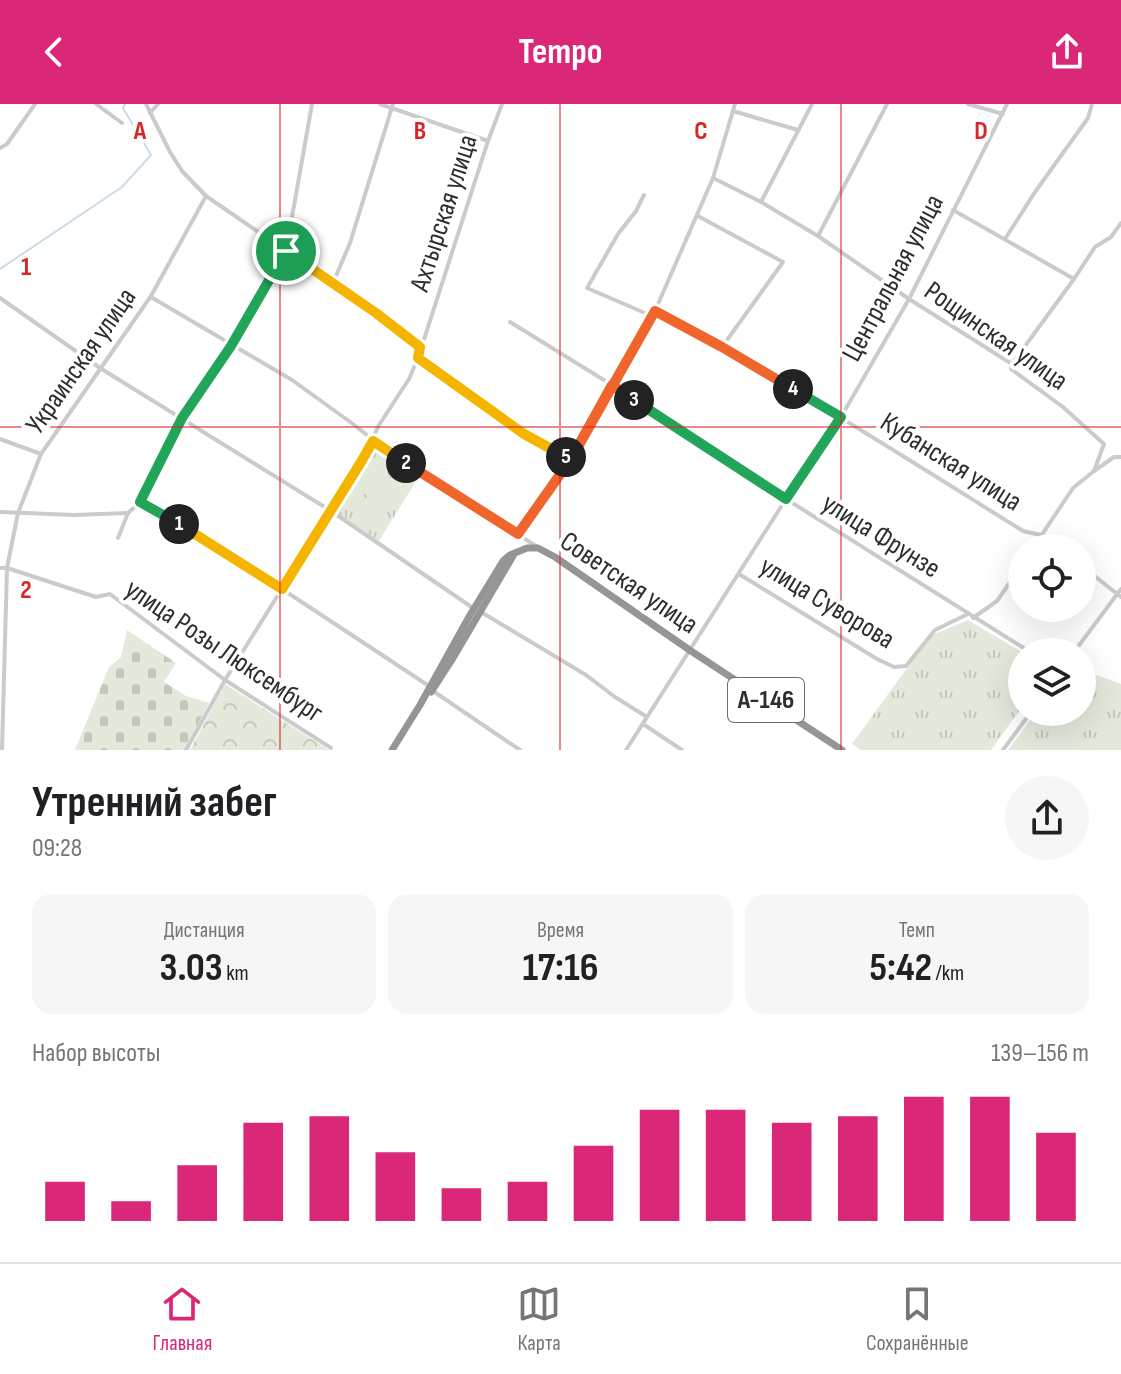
<!DOCTYPE html>
<html lang="ru">
<head>
<meta charset="utf-8">
<style>
	body { margin:0; font-family:"Sofia Sans Condensed",sans-serif; background:#f6f6f6; color:#202124; height:100vh; display:flex; flex-direction:column; font-size:30px; white-space:nowrap }
	* { box-sizing:border-box; margin:0 }
	p { font-size:26px; color:#757577 }
	.icon { flex:none; width:44px; height:44px; fill:none; stroke:currentColor; stroke-width:2; stroke-linecap:round; stroke-linejoin:round }
	.map { position:relative; height:646px; overflow:hidden }
	.details { display:flex; flex-direction:column; background:#fff; flex:1 }
	.details>* { flex:none }
	.tools { position:absolute; left:1008px; top:430px; display:grid; gap:16px }
	.tools a { display:grid; place-items:center; width:88px; height:88px; border-radius:50%; background:#fff; box-shadow:0 8px 32px #0002; font-size:40px }
	.pin { position:absolute; display:grid; place-items:center; width:68px; height:68px; color:#fff; margin:-34px; border:4px solid #fff; border-radius:50%; box-shadow:0 2px 8px #0007 }
	.km { position:absolute; width:40px; height:40px; margin:-20px; border-radius:50%; background:#222; color:#fff; font-size:22px; line-height:40px; text-align:center }
	.round { display:grid; place-items:center; flex:none; width:84px; height:84px; border-radius:42px; background:#f6f6f6 }
	.overview { display:flex; align-items:center; justify-content:space-between; height:136px; padding:0 32px }
	h1 { font-size:44px; font-weight:700; line-height:60px }
	.stats { display:grid; grid-template-columns:repeat(3,1fr); gap:12px; height:136px; padding:8px 32px }
	.stats div { display:grid; align-content:center; border-radius:20px; background:#f6f6f6; text-align:center }
	.stats b { font-size:40px; font-weight:700 }
	.stats small { font-size:22px; font-weight:400 }
	.stats p { font-size:22px }
	.chart { height:224px; padding:16px 32px }
	.chart p { display:flex; justify-content:space-between }
	.chart svg { width:100%; height:144px; margin-top:8px; stroke:#db2777; stroke-width:6 }
	header { display:flex; justify-content:space-between; align-items:center; height:104px; padding:0 32px; background:#db2777; color:#fff; font-size:36px; font-weight:700 }
	.dock { display:flex; justify-content:space-around; align-items:center; height:112px; border-top:2px solid #e0e0e0; background:#fff; font-size:22px; color:#757577 }
	.dock a { display:grid; justify-items:center; gap:4px }
	.dock .selected { color:#db2777 }
	.map>svg:first-child { display:block }
	.grass { fill:url(#grass-tufts) }
	.forest { fill:url(#forest-crowns) }
	.cemetery { fill:url(#cemetery-stones) }
	.pitch { fill:#e3eadc }
	.lines { fill:none; stroke-linecap:round; stroke-linejoin:round }
	.stream { stroke:#cadbe8; stroke-width:2 }
	.street { stroke:#cbcbcb; stroke-width:4 }
	.highway { stroke:#959595; stroke-width:7 }
	.split-1-casing { stroke:#fff; stroke-width:16 }
	.split-2-casing { stroke:#fff; stroke-width:16 }
	.split-3-casing { stroke:#fff; stroke-width:16 }
	.split-4-casing { stroke:#fff; stroke-width:16 }
	.split-5-casing { stroke:#fff; stroke-width:16 }
	.split-6-casing { stroke:#fff; stroke-width:16 }
	.split-1 { stroke:#22a559; stroke-width:10 }
	.split-2 { stroke:#f5b400; stroke-width:10 }
	.split-3 { stroke:#f0652b; stroke-width:10 }
	.split-4 { stroke:#22a559; stroke-width:10 }
	.split-5 { stroke:#f0652b; stroke-width:10 }
	.split-6 { stroke:#f5b400; stroke-width:10 }
	.grid { fill:none; stroke:#d62828; stroke-width:2; stroke-opacity:0.55 }
	.labels { text-anchor:middle; dominant-baseline:central; stroke-width:8; stroke-linejoin:round; paint-order:stroke }
	.shield { fill:#fff; stroke:#6d6d6d; stroke-width:2 }
	.shield-label { font-size:26px; font-weight:bold; fill:#2e2e2e }
	.street-label { font-size:28px; fill:#2e2e2e; stroke:#fff }
	.grid-label { font-size:26px; text-anchor:middle; font-weight:bold; fill:#d62828; stroke:#fff; stroke-width:8; stroke-linejoin:round; paint-order:stroke }
</style>
</head>
<body>
<header><svg class="icon" aria-label="back" viewBox="0 0 24 24"><path d="M15 5l-7 7 7 7"/></svg>Tempo<svg class="icon" aria-label="share" viewBox="0 0 24 24"><path d="M12 15V3M7 8l5-5 5 5M5 13v7h14v-7"/></svg></header>
<div class="map">
<svg width="1121" height="646" viewBox="0 0 1121 646">
	<defs>
		<pattern id="grass-tufts" width="24" height="20" patternUnits="userSpaceOnUse" patternTransform="scale(2)"><rect width="24" height="20" fill="#e3eadc"/><path d="M3 7l-1-3M5 7V3M7 7l1-3M15 17l-1-3M17 17v-4M19 17l1-3" fill="none" stroke="#c3c9bd"/></pattern>
		<pattern id="forest-crowns" width="20" height="18" patternUnits="userSpaceOnUse" patternTransform="scale(2)"><rect width="20" height="18" fill="#e3eadc"/><path d="M2 6a3 3 0 1 1 6 0M12 15a3 3 0 1 1 6 0" fill="none" stroke="#c3c9bd"/></pattern>
		<pattern id="cemetery-stones" width="16" height="16" patternUnits="userSpaceOnUse" patternTransform="scale(2)"><rect width="16" height="16" fill="#e3eadc"/><path d="M2 7V4a2 2 0 0 1 4 0v3zM10 15v-3a2 2 0 0 1 4 0v3z" fill="#c3c9bd"/></pattern>
	</defs>
	<rect width="100%" height="100%" fill="#fff"/>
	<g class="grass">
		<path d="M 373,347 L 418,374 L 379,437 L 335,408 Z"/>
		<path d="M 968,516 L 1022,548 L 1022,603 L 991,646 L 861,646 L 852,640 L 930,532 Z"/>
		<path d="M 1082,566 L 1121,580 L 1121,646 L 1008,646 L 1036,608 L 1082,608 Z"/>
	</g>
	<path class="forest" d="M 225,580 L 329,646 L 190,646 Z"/>
	<path class="cemetery" d="M 127,526 L 176,559 L 164,578 L 186,592 L 209,599 L 184,646 L 75,646 L 109,563 L 121,553 Z"/>
	<path class="pitch" d="M 376,363 L 390,372 L 374,396 L 361,388 Z"/>
	<g class="lines">
		<path class="stream" d="M 0,165 L 122,83 L 151,51 L 123,4 L 125,0"/>
		<g class="street">
			<path d="M 96,0 L 122,19"/>
			<path d="M 146,0 L 170,48 L 182,67 L 206,92 L 376,209 L 420,243"/>
			<path d="M 380,0 L 488,37"/>
			<path d="M 968,0 L 1003,10"/>
			<path d="M 733,7 L 798,26"/>
			<path d="M 150,9 L 158,0"/>
			<path d="M 0,44 L 7,40 L 35,0"/>
			<path d="M 713,74 L 761,98 L 818,132 L 909,195 L 1012,260 L 1011,265 L 1063,303 L 1104,340 L 1094,367"/>
			<path d="M 644,91 L 636,107 L 618,130 L 587,184 L 652,212"/>
			<path d="M 761,98 L 812,0"/>
			<path d="M 953,106 L 1074,175"/>
			<path d="M 698,112 L 783,158 L 722,243"/>
			<path d="M 818,132 L 887,0"/>
			<path d="M 1005,135 L 1035,88 L 1088,14 L 1092,0"/>
			<path d="M 333,179 L 350,139 L 393,0"/>
			<path d="M 151,193 L 292,276 L 353,320 L 387,347 L 536,442"/>
			<path d="M 0,194 L 100,264 L 331,407 L 473,504"/>
			<path d="M 655,207 C 781,274 901,351 1023,427 L 1041,431 L 1060,444"/>
			<path d="M 510,218 L 612,281 L 786,395 L 1030,548"/>
			<path d="M 418,254 L 524,330 L 571,355"/>
			<path d="M 1012,260 L 1074,175 L 1095,143 L 1111,133 L 1121,119"/>
			<path d="M 0,335 L 41,350"/>
			<path d="M 140,398 L 282,485 L 429,582"/>
			<path d="M 0,408 L 74,411 L 128,409"/>
			<path d="M 518,430 L 571,355 L 655,207 L 713,74 L 735,0"/>
			<path d="M 118,434 L 128,409 L 140,398 L 182,314 L 231,242 L 286,147 L 312,0"/>
			<path d="M 1033,444 L 1073,384 L 1094,367 L 1114,353 L 1121,353"/>
			<path d="M 1082,462 L 1121,493"/>
			<path d="M 0,464 L 7,464 L 96,493 L 110,490 L 225,576 L 331,644"/>
			<path d="M 739,470 L 877,555 L 894,563 L 906,562 L 935,526 L 966,511"/>
			<path d="M 481,508 L 586,571 L 615,593 L 647,613"/>
			<path d="M 973,514 L 997,497 L 1022,461"/>
			<path d="M 1074,548 L 1121,485"/>
			<path d="M 433,587 L 520,646"/>
			<path d="M 643,620 L 682,646"/>
			<path d="M 2,646 L 7,464 L 18,409 L 41,350 L 151,192 L 206,92"/>
			<path d="M 186,646 L 225,576 L 361,358 L 379,321 L 409,275 L 418,254 L 488,37 L 502,0"/>
			<path d="M 626,646 L 786,395 L 841,313 L 909,195 L 1007,0"/>
			<path d="M 1003,646 L 1031,608"/>
		</g>
		<g class="highway">
			<path d="M 431,588 L 453,554 L 513,452"/>
			<path d="M 392,646 L 420,601 L 470,511 L 503,457 L 510,451 L 527,444 L 538,444 L 555,453 L 691,547 L 842,646"/>
		</g>
	</g>
	<g class="lines">
		<g class="split-1-casing">
			<path id="split-1" d="M 179,420 L 140,398 L 182,314 L 231,242 L 286,147"/>
		</g>
		<g class="split-2-casing">
			<path id="split-2" d="M 179,420 L 282,485 L 361,358 L 373,337 L 406,359"/>
		</g>
		<g class="split-3-casing">
			<path id="split-3" d="M 406,359 L 518,430 L 571,355 L 612,281 L 634,296"/>
		</g>
		<g class="split-4-casing">
			<path id="split-4" d="M 634,296 L 786,395 L 841,313 L 793,285"/>
		</g>
		<g class="split-5-casing">
			<path id="split-5" d="M 566,353 L 571,355 L 655,207 L 722,243 L 793,285"/>
		</g>
		<g class="split-6-casing">
			<path id="split-6" d="M 286,147 L 376,209 L 420,243 L 418,254 L 524,330 L 566,353"/>
		</g>
		<use href="#split-1" class="split-1"/>
		<use href="#split-2" class="split-2"/>
		<use href="#split-3" class="split-3"/>
		<use href="#split-4" class="split-4"/>
		<use href="#split-5" class="split-5"/>
		<use href="#split-6" class="split-6"/>
	</g>
	<path class="grid" d="M 280,0 L 280,646M 560,0 L 560,646M 841,0 L 841,646M 0,323 L 1121,323"/>
	<g class="labels">
		<rect class="shield" x="728" y="574" width="76" height="44" rx="6"/>
		<g class="shield-label">
			<text x="766" y="596">А-146</text>
		</g>
		<g class="street-label">
			<text transform="translate(444 109) rotate(-72)">Ахтырская улица</text>
			<text transform="translate(893 174) rotate(-62)">Центральная улица</text>
			<text transform="translate(996 232) rotate(35)">Рощинская улица</text>
			<text transform="translate(81 257) rotate(-55)">Украинская улица</text>
			<text transform="translate(951 358) rotate(32)">Кубанская улица</text>
			<text transform="translate(881 432) rotate(32)">улица Фрунзе</text>
			<text transform="translate(629 479) rotate(34)">Советская улица</text>
			<text transform="translate(827 499) rotate(31)">улица Суворова</text>
			<text transform="translate(224 547) rotate(34)">улица Розы Люксембург</text>
		</g>
	</g>
	<g class="grid-label">
		<text x="140" y="35">A</text>
		<text x="420" y="35">B</text>
		<text x="701" y="35">C</text>
		<text x="981" y="35">D</text>
		<text x="26" y="171">1</text>
		<text x="26" y="494">2</text>
	</g>
</svg>
<div class="tools">
<a><svg class="icon" aria-label="locate" viewBox="0 0 24 24"><circle cx="12" cy="12" r="6"/><path d="M12 2v4M12 18v4M2 12h4M18 12h4"/></svg></a>
<a><svg class="icon" aria-label="layers" viewBox="0 0 24 24"><path d="M12 4l9 5-9 5-9-5zM3 14l9 5 9-5"/></svg></a>
</div>
<div class="pin" style="left:286px;top:147px;background:#1e9e55"><svg class="icon" aria-label="arrive" viewBox="0 0 24 24"><path d="M6 21V4h12l-3 4 3 4H6"/></svg></div>
<b class="km" style="left:179px;top:420px">1</b>
<b class="km" style="left:406px;top:359px">2</b>
<b class="km" style="left:634px;top:296px">3</b>
<b class="km" style="left:793px;top:285px">4</b>
<b class="km" style="left:566px;top:353px">5</b>
</div>
<section class="details">
<div class="overview"><div><h1>Утренний забег</h1><p>09:28</p></div><a class="round"><svg class="icon" aria-label="share" viewBox="0 0 24 24"><path d="M12 15V3M7 8l5-5 5 5M5 13v7h14v-7"/></svg></a></div>
<div class="stats">
<div><p>Дистанция</p><b>3.03<small> km</small></b></div>
<div><p>Время</p><b>17:16</b></div>
<div><p>Темп</p><b>5:42<small> /km</small></b></div>
</div>
<div class="chart"><p><span>Набор высоты</span>139–156 m</p>
<svg viewBox="0 0 160 44" preserveAspectRatio="none"><path d="M5 44V32M15 44V38M25 44V27M35 44V14M45 44V12M55 44V23M65 44V34M75 44V32M85 44V21M95 44V10M105 44V10M115 44V14M125 44V12M135 44V6M145 44V6M155 44V17"/></svg>
</div>
</section>
<nav class="dock">
<a class="selected"><svg class="icon" aria-label="home" viewBox="0 0 24 24"><path d="M3 11l9-7 9 7M6 9v11h12V9"/></svg>Главная</a>
<a><svg class="icon" aria-label="map" viewBox="0 0 24 24"><path d="M3 6l6-2 6 2 6-2v14l-6 2-6-2-6 2zM9 4v14M15 6v14"/></svg>Карта</a>
<a><svg class="icon" aria-label="saved" viewBox="0 0 24 24"><path d="M7 4h10v16l-5-4-5 4z"/></svg>Сохранённые</a>
</nav>
</body>
</html>
